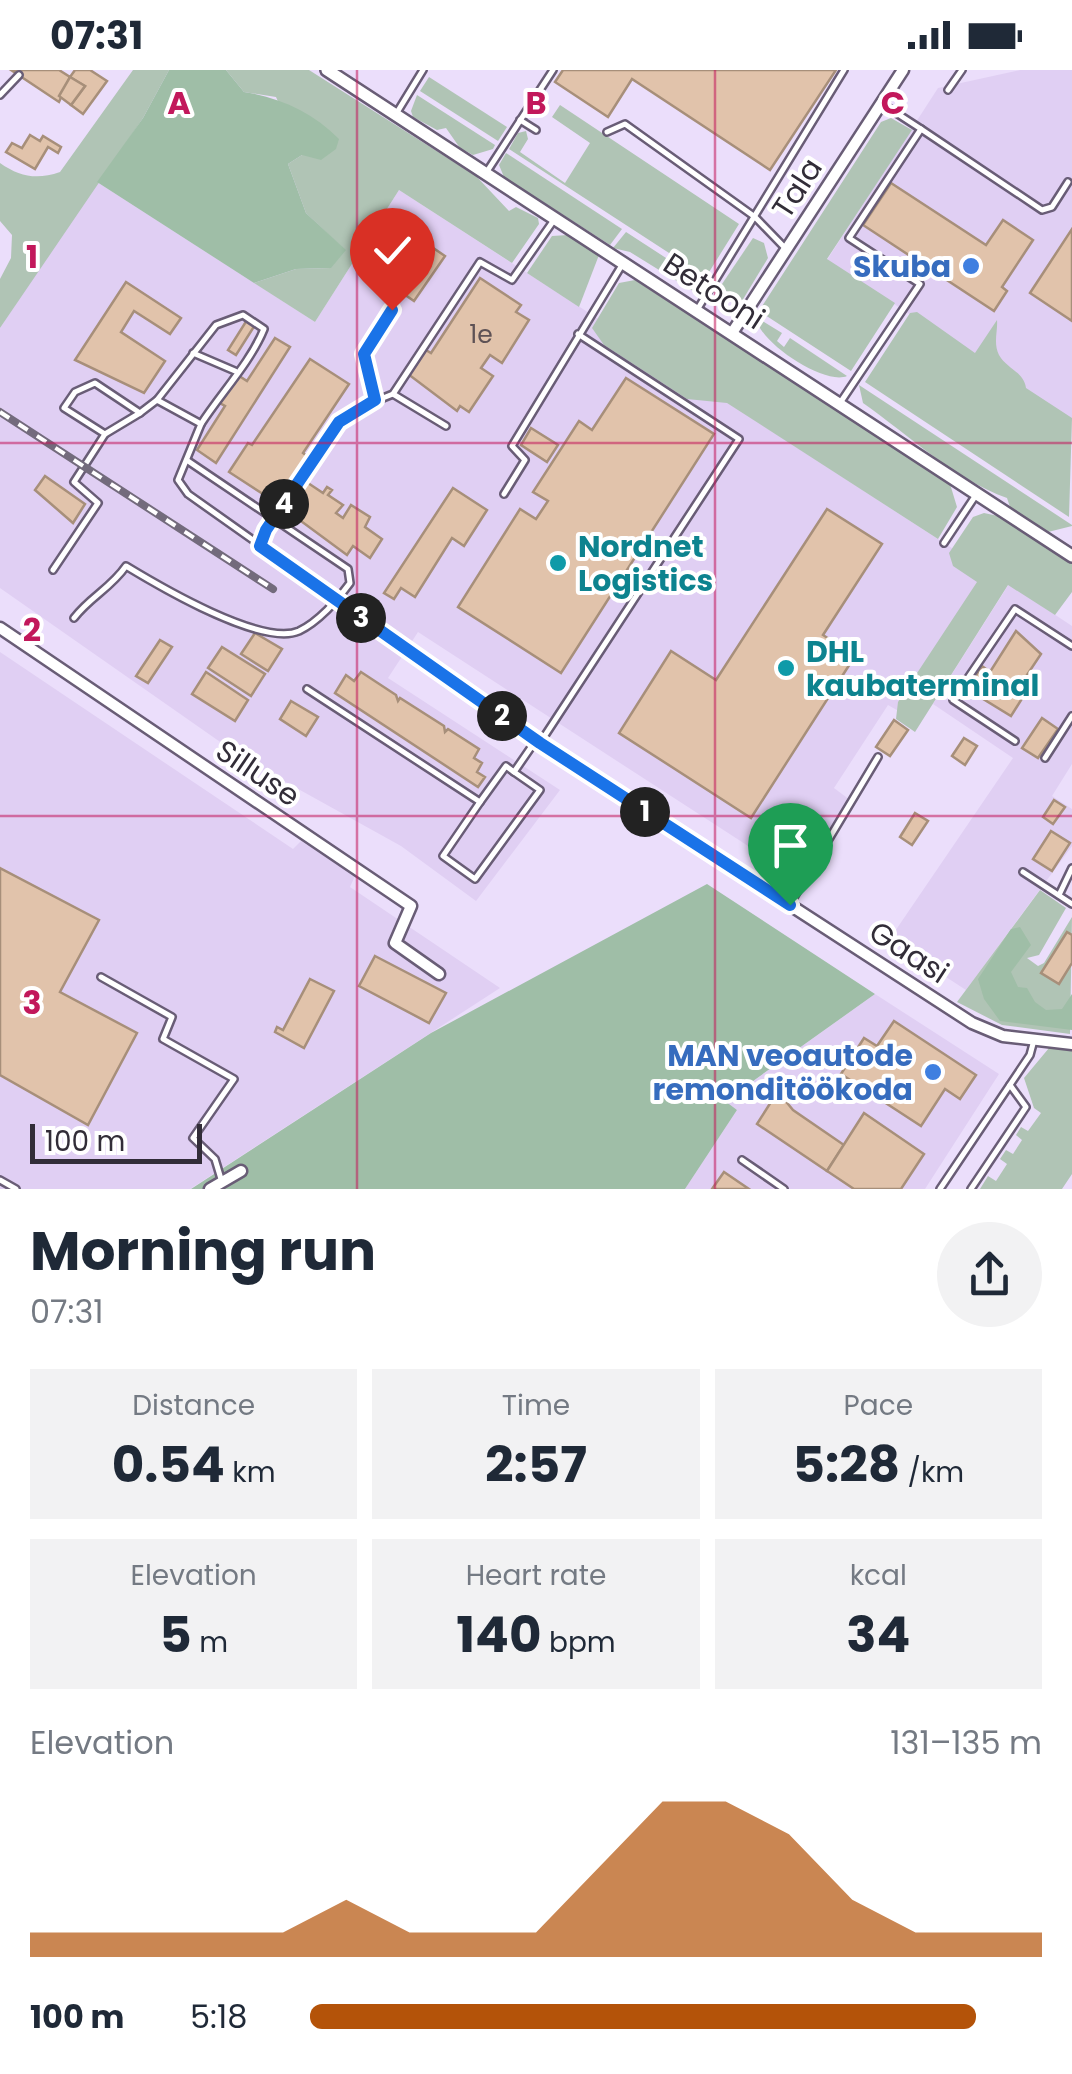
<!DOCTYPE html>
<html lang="en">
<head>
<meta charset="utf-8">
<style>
	body { margin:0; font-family:Poppins,sans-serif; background:#f2f2f3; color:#1f2937; height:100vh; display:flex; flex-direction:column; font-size:38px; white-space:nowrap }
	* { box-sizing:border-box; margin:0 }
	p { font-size:32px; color:#747a83 }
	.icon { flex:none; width:55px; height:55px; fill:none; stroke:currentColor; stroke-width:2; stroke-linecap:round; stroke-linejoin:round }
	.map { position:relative; height:1119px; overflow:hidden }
	.panel { display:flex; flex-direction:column; background:#fff; flex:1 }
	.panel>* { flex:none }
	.scale { position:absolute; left:30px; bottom:25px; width:172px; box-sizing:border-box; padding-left:10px; border:5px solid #322d38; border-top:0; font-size:28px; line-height:35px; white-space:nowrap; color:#322d38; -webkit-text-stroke:8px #fff; paint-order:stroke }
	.pin { position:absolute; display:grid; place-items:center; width:85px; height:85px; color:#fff; margin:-102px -42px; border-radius:50% 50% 50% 0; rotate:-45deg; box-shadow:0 0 10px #0007 }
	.pin .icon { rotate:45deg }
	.km { position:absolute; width:50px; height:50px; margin:-25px; border-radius:50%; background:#222; color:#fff; font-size:28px; line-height:50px; text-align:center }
	.round { display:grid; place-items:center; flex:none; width:105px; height:105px; border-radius:52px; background:#f2f2f3 }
	.overview { display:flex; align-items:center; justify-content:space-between; height:170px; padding:0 30px }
	h1 { font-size:55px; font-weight:700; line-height:75px }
	.metrics { display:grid; grid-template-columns:repeat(3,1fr); gap:15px; height:170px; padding:10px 30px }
	.metrics div { display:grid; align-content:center; border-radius:0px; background:#f2f2f3; text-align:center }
	.metrics b { font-size:50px; font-weight:700 }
	.metrics small { font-size:28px; font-weight:400 }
	.metrics p { font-size:28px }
	.chart { height:280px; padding:20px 30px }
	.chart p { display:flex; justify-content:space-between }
	.chart svg { width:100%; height:180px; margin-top:10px; fill:#b45309; opacity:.7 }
	ul { padding:0 30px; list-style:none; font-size:32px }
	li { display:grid; grid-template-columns:160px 120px 1fr; align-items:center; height:75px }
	li i { height:25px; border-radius:12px; background:#b45309 }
	.status { display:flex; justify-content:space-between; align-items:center; height:70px; padding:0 50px; background:#fff; direction:ltr }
	.status svg { height:28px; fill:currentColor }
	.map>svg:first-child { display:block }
	.built { fill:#e0cff3 }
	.green { fill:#b0c4b5 }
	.forest { fill:#9fbea7 }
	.building { fill:#e1c3ab; stroke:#a78f7a; stroke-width:2.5 }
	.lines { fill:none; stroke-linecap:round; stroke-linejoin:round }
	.service-casing { stroke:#695d76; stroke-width:10 }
	.minor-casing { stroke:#695d76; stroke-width:15 }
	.tertiary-casing { stroke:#695d76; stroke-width:16 }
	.service { stroke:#fff; stroke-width:5 }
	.minor { stroke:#fff; stroke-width:10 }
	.tertiary { stroke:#fff; stroke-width:11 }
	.rail-casing { stroke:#736b7c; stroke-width:8 }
	.rail { stroke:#fff; stroke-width:4; stroke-dasharray:11; stroke-linecap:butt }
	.route-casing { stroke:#fff; stroke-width:20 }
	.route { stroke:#1a73e8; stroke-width:12 }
	.grid { fill:none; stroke:#c2185b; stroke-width:2.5; stroke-opacity:0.55 }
	.shop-dot { fill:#3f7fe0; stroke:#fff; stroke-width:4 }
	.culture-dot { fill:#0f9aa8; stroke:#fff; stroke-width:4 }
	.labels { text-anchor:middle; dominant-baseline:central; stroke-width:8; stroke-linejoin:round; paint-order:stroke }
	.number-label { font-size:25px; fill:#5e5255 }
	.street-label { font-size:30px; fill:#322d38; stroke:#fff }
	.shop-label { font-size:30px; font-weight:bold; fill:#366cbe; stroke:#fff; text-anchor:end }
	.culture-label { font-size:30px; font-weight:bold; fill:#0d838f; stroke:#fff; text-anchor:start }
	.grid-label { font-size:32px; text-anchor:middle; font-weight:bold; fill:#c2185b; stroke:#fff; stroke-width:8; stroke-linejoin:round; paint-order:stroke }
</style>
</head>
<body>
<div class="status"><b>07:31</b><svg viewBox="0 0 49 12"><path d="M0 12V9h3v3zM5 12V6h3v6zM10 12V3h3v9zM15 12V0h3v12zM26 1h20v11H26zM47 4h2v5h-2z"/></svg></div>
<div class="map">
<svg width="1072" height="1119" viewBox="0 0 1072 1119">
	<rect width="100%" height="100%" fill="#ebdefb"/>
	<g class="built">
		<path d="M 1020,0 L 1072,0 L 1072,351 L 827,190 L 938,18 Z"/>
		<path d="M 97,112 L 315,252 L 399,120 L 992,504 L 902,643 L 888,635 L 834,718 L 850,730 L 799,809 L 418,562 L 388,608 L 560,720 L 476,831 L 401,776 L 246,690 L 0,518 L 0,258 Z"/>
		<path d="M 1009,514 L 1072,556 L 1072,694 L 1052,726 L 1072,739 L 1072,776 L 966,920 L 889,870 L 1013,688 L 933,634 Z"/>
		<path d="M 0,582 L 293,779 L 301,771 L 355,806 L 350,817 L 500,918 L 190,1119 L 0,1119 Z"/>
		<path d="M 875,924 L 999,1004 L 925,1119 L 685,1119 L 737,1040 L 724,1032 Z"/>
	</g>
	<g class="green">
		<path d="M 133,0 L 169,0 L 143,48 L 0,258 L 0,209 L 11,188 L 12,165 L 0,151 L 0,93 C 20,107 37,110 60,102 Z"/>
		<path d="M 226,0 L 309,0 L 476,106 L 509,141 L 516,137 L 538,148 L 539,154 L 512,193 L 399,120 L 315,252 L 254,213 L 296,199 L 330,198 L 345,180 L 306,143 L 288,94 L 302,85 L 276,27 L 244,22 Z"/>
		<path d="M 429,7 L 507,57 L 498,71 L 420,21 Z"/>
		<path d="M 417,25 L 495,75 L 493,79 L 473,85 L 460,78 L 446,58 L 437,60 L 413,47 L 411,41 Z"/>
		<path d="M 560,35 L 739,154 L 706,207 L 509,79 L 518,63 L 526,61 L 528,69 L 520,82 L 565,113 L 590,73 L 552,47 Z"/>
		<path d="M 891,48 L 912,60 L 827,189 L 895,233 L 851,301 L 759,241 L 881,52 Z"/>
		<path d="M 506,83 L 622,159 L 610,175 L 504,107 L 499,95 Z"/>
		<path d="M 626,162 L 703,212 L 693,221 L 630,182 L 613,178 Z"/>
		<path d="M 568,165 L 599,185 L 579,237 L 527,203 L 552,166 Z"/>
		<path d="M 753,168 L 764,173 L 768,188 L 742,231 L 720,217 Z"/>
		<path d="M 635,210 L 950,414 L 957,437 L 938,469 L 727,333 L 687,329 L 604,275 L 592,258 L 619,213 Z"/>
		<path d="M 917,242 L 975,283 L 997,250 C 998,261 993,273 999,285 C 1007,299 1024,302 1026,318 L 1072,348 L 1069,447 L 865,312 L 910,243 Z"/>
		<path d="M 756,247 L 782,263 L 777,271 L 784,277 L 790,268 L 847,306 C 824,316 757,271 756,247 Z"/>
		<path d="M 859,315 L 1072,455 L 1072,456 L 1048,462 L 1010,437 L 1007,428 C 954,409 910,366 863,333 Z"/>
		<path d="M 984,443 L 998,446 L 1072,494 L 1072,522 L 1055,545 L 1008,515 L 915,662 L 896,649 L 898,632 L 977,512 L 953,496 L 949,483 L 973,447 Z"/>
		<path d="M 1040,820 L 1066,838 L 1039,885 L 1027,888 L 1038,896 L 1044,893 L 1072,847 L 1070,964 L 1002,955 L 957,932 Z"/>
		<path d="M 1049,978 L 1072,979 L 1072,1104 L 1062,1119 L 980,1119 L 988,1106 L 996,1111 L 1007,1094 L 1000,1089 L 1006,1080 L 1013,1084 L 1022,1070 L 1016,1065 L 1021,1057 L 1028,1061 L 1041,1043 L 1034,1038 L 1024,1008 Z"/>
	</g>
	<g class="forest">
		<path d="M 169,0 L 226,0 L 244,22 C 281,28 313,43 339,69 L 336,79 L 321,90 L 302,85 L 288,94 L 306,143 L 346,180 L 331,198 L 296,199 L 254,213 L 97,112 L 143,48 Z"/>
		<path d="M 707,814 L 875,924 L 725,1031 L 737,1040 L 685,1119 L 191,1119 L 431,963 Z"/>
		<path d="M 1020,857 L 1031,875 L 1011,902 L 1018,917 L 1027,918 L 1035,932 L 1046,940 L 1062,939 L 1072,924 L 1072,960 L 1000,951 L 984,929 L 978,909 L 1011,859 Z"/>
	</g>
	<g class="building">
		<path d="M 11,0 L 59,0 L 70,7 L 59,32 Z"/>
		<path d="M 75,0 L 90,0 L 107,11 L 83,44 L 71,35 L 85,16 L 70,7 Z"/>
		<path d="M 563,0 L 836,0 L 770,100 L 632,9 L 608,47 L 555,12 Z"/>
		<path d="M 70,7 L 85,16 L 71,35 L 59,26 Z"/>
		<path d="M 30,65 L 40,71 L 43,66 L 61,77 L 58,83 L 48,77 L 35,99 L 6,82 L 12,73 L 22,78 Z"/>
		<path d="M 891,113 L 986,175 L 1003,150 L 1033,170 L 1002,217 L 1007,221 L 994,241 L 863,155 Z"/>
		<path d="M 387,150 L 395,156 L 370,195 L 362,190 Z"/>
		<path d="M 1072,159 L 1072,251 L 1030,223 Z"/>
		<path d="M 426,173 L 445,186 L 414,231 L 395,218 Z"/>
		<path d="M 480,208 L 521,235 L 516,242 L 529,250 L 502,293 L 490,285 L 481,298 L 493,306 L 469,342 L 460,336 L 457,341 L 408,304 L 424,279 L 431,283 Z"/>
		<path d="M 126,212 L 181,248 L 170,264 L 134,241 L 121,262 L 165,291 L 144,323 L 75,290 Z"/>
		<path d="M 247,250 L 255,255 L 236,285 L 228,280 Z"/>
		<path d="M 275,268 L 290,277 L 216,393 L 197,380 L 225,336 L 218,332 L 236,304 L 247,311 Z"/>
		<path d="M 310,289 L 349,314 L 303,383 L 307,386 L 280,435 L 229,402 L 248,373 L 252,375 Z"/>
		<path d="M 626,308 L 714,364 L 561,603 L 458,537 L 520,439 L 536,449 L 548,431 L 533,422 L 579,351 L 592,360 Z"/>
		<path d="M 531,358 L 558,375 L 547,392 L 521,375 Z"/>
		<path d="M 45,406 L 85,434 L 73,453 L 35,420 Z"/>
		<path d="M 305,411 L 323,423 L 327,417 L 332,420 L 328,425 L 343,435 L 336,443 L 343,448 L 351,435 L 370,447 L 365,457 L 382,469 L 370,488 L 353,476 L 347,485 L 286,440 Z"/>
		<path d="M 453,418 L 487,440 L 464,476 L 452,468 L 415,527 L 401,518 L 394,529 L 384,523 Z"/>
		<path d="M 827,439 L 882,474 L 823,565 L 855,586 L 751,748 L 619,663 L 671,581 L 716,610 Z"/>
		<path d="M 1016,561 L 1041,584 L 1021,614 L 1028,619 L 1011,646 L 967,619 L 982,596 L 990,602 Z"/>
		<path d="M 255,563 L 282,579 L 268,601 L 241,584 Z"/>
		<path d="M 160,570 L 172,577 L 148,613 L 136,606 Z"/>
		<path d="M 222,577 L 265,604 L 251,626 L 208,598 Z"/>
		<path d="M 206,602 L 248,630 L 235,651 L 192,624 Z"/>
		<path d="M 361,602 L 396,625 L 398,631 L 400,628 L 444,656 L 445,662 L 448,659 L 479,679 L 474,688 L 482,693 L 477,702 L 485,707 L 478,717 L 335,623 L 346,605 L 354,611 Z"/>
		<path d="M 291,631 L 318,647 L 306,666 L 280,649 Z"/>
		<path d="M 1042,648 L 1058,659 L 1038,688 L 1022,678 Z"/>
		<path d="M 894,650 L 908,660 L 890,686 L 876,677 Z"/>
		<path d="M 964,668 L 977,676 L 965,695 L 952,686 Z"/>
		<path d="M 1054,730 L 1065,737 L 1053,754 L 1043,747 Z"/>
		<path d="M 915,743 L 928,751 L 912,775 L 900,767 Z"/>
		<path d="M 1051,761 L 1070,773 L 1052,801 L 1033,789 Z"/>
		<path d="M 0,798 L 99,850 L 60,922 L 137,963 L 88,1055 L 0,1005 Z"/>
		<path d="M 1067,862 L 1072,865 L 1072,893 L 1059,914 L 1041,903 Z"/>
		<path d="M 375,886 L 446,923 L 429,953 L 359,916 Z"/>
		<path d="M 310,909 L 334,921 L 304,978 L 275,962 L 277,957 L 283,960 Z"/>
		<path d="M 894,951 L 976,1005 L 960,1029 L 945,1019 L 921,1056 L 841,1004 L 864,968 L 877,976 Z"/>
		<path d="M 775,1018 L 793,1040 L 844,1075 L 827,1101 L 757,1054 L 771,1032 L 767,1026 Z"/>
		<path d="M 864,1043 L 924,1084 L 901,1119 L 854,1119 L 827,1101 Z"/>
		<path d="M 724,1102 L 749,1119 L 712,1119 Z"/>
	</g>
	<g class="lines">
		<g class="service-casing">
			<g id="service">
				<path d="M 948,20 L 962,0"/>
				<path d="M 0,25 L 19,5"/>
				<path d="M 396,44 L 423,0"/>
				<path d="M 520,50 L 536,60"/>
				<path d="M 921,59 L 1042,140 L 1052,137 L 1068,112"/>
				<path d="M 607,62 L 625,54 L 755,147 L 786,179"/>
				<path d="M 486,103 L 553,0"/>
				<path d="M 697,240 L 844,0"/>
				<path d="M 193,283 L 235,301"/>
				<path d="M 157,330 L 216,255 L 243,245 L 264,259 C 250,293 221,323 201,354"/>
				<path d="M 375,331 L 364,284 L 392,239"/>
				<path d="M 840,333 L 920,214 L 849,168 L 921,59 L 881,33"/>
				<path d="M 446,356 L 393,324 L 480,192 L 512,210 L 554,150"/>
				<path d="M 105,364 L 64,338 L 75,322 L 95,313 L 140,343 L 157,330 L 201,354 L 178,410 L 188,424 L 360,546"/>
				<path d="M 504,424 L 525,390 L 512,376 L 622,195"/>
				<path d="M 944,473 L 976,425"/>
				<path d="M 261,475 L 267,460 C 304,404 327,348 393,324"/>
				<path d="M 53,500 L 98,433 L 74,412 L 105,364 L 140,343"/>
				<path d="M 74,548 C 90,527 111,518 126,496 C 159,516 262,577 299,561 C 318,552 338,530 350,513 L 348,499 L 188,391"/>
				<path d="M 307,619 L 480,732 L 506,696 L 514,702 L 534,673"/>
				<path d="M 1015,671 L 953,630 L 1015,539 L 1072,576"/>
				<path d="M 540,673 L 739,369 L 578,264"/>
				<path d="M 1045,688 L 1072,646"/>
				<path d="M 480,732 L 443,786 L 475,809 L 540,720 L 514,702"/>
				<path d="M 1023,802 L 1072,834"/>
				<path d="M 1059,825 L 1072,798"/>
				<path d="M 790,834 L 878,687"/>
				<path d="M 101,907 L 172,947 L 163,969 L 234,1009 L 193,1068 L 215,1089 L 221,1109"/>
				<path d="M 742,1090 L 784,1119"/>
				<path d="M 0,1110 L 16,1119"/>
				<path d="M 940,1119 L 1030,985 L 1034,970"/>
				<path d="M 971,1119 L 1026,1037 L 1010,1015"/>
			</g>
		</g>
		<g class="minor-casing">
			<g id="minor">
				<path d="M 732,263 L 903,0"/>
				<path d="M 360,546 L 540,673 L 972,953 L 1003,966 L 1072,974"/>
				<path d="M 0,558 L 411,836 L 395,873 L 439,904"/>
				<path d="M 210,1119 L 241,1101"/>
			</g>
		</g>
		<g class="tertiary-casing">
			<path id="tertiary" d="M 327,0 L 1072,486"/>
		</g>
		<use href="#service" class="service"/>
		<use href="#minor" class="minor"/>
		<use href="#tertiary" class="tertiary"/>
		<g class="rail-casing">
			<path id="rail" d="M 0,342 L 273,519"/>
		</g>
		<use href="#rail" class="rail"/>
	</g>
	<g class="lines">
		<g class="route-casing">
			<path id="route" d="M 392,240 L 364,284 L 375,330 L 339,352 L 266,460 L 260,476 L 540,673 L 790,835"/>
		</g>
		<use href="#route" class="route"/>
	</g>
	<path class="grid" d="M 357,0 L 357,1119M 715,0 L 715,1119M 0,373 L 1072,373M 0,746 L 1072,746"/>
	<g class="shop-dot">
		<circle cx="971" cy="196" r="10"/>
		<circle cx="933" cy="1002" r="10"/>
	</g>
	<g class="culture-dot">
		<circle cx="558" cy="493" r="10"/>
		<circle cx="786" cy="598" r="10"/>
	</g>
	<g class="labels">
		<g class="number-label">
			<text x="481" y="264">1e</text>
		</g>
		<g class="street-label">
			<text transform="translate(797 118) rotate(-57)">Tala</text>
			<text transform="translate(714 221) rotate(33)">Betooni</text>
			<text transform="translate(258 703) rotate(34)">Silluse</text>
			<text transform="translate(909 882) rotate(33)">Gaasi</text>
		</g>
		<g class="shop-label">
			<text x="951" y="196">Skuba</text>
			<text x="913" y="985">MAN veoautode<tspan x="913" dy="34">remonditöökoda</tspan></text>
		</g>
		<g class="culture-label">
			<text x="578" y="476">Nordnet<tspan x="578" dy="34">Logistics</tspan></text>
			<text x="806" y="581">DHL<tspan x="806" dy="34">kaubaterminal</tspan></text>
		</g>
	</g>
	<g class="grid-label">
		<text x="179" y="44">A</text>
		<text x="536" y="44">B</text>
		<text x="893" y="44">C</text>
		<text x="32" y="198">1</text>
		<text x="32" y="571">2</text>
		<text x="32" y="944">3</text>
	</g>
</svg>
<div class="scale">100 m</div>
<div class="pin" style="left:790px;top:835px;background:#1e9e55"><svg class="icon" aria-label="arrive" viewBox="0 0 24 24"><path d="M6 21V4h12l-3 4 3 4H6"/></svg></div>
<div class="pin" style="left:392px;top:240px;background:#d93025"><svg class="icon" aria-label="check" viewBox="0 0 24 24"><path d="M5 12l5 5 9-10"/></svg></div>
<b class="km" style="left:645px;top:742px">1</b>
<b class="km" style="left:502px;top:646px">2</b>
<b class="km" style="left:361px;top:548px">3</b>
<b class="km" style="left:284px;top:434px">4</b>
</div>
<section class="panel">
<div class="overview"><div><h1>Morning run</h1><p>07:31</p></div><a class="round"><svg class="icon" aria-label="share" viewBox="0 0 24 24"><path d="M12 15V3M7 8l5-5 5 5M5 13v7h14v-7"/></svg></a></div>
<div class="metrics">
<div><p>Distance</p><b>0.54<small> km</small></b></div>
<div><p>Time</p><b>2:57</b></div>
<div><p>Pace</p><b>5:28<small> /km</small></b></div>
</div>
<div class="metrics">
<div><p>Elevation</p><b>5<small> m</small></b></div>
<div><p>Heart rate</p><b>140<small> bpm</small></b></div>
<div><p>kcal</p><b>34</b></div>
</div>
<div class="chart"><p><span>Elevation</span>131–135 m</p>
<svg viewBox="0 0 160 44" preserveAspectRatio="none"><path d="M0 44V38L10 38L20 38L30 38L40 38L50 30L60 38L70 38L80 38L90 22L100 6L110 6L120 14L130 30L140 38L150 38L160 38V44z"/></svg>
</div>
<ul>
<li><b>100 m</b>5:18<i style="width:91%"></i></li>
</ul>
</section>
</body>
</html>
